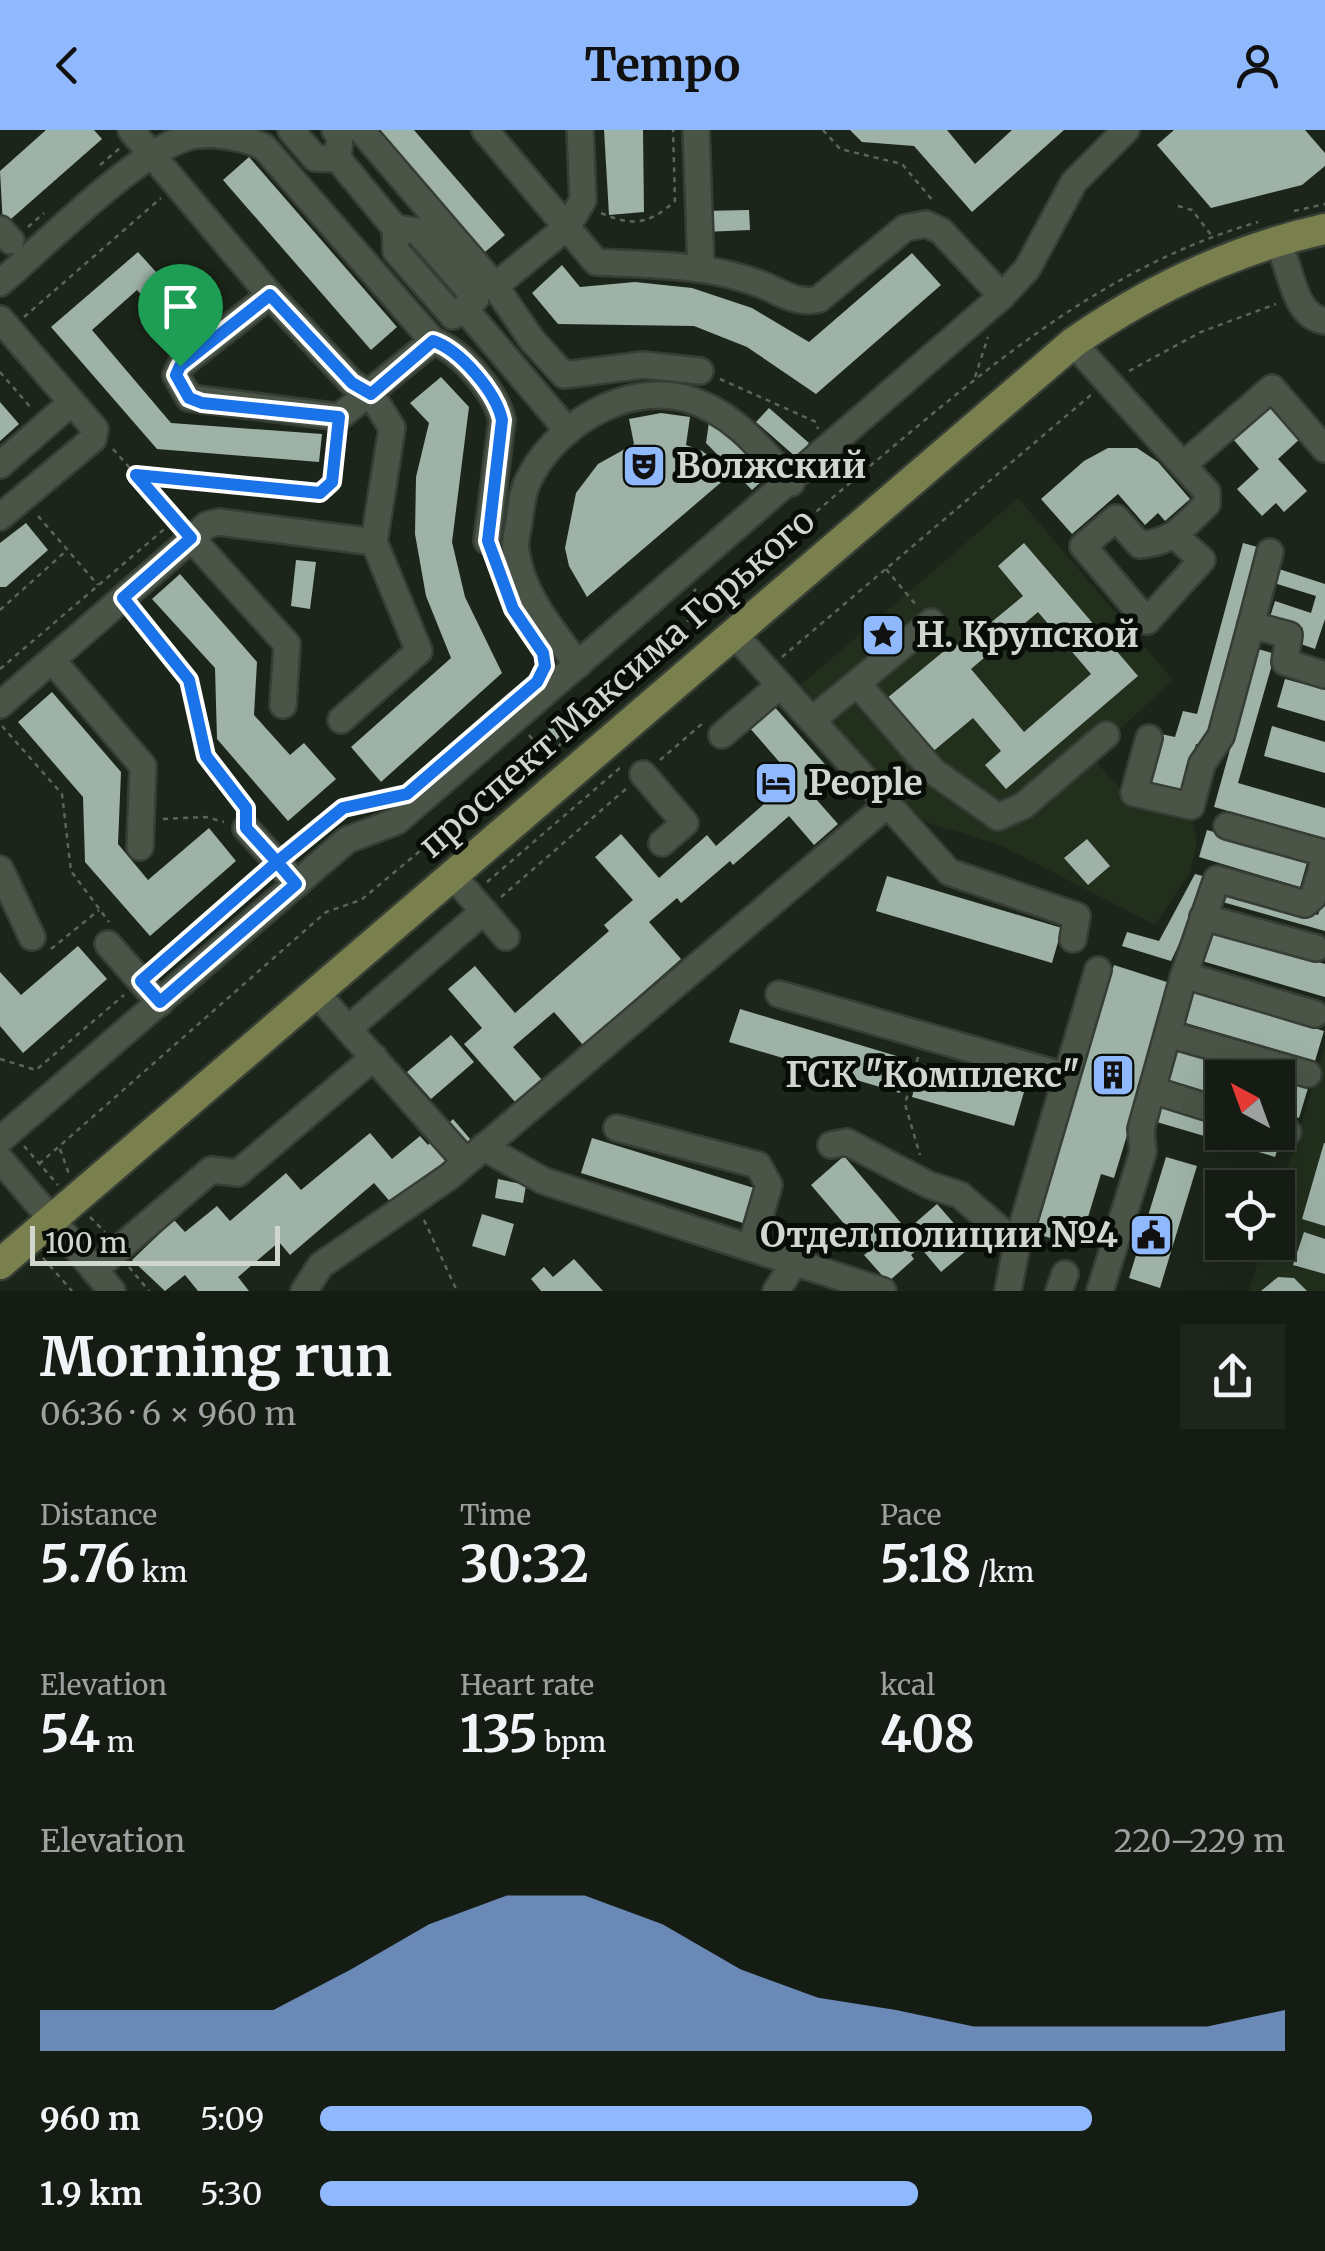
<!DOCTYPE html>
<html lang="en">
<head>
<meta charset="utf-8">
<style>
	body { margin:0; font-family:Merriweather,serif; background:#1e251c; color:#f1f3f6; height:100vh; display:flex; flex-direction:column; font-size:38px; white-space:nowrap }
	* { box-sizing:border-box; margin:0 }
	p { font-size:32px; color:#9da1a0 }
	.icon { flex:none; width:55px; height:55px; fill:none; stroke:currentColor; stroke-width:2; stroke-linecap:round; stroke-linejoin:round }
	.map { position:relative; height:1161px; overflow:hidden }
	.details { display:flex; flex-direction:column; background:#151c13; flex:1 }
	.details>* { flex:none }
	.needle { width:65px; rotate:319deg }
	.buttons { position:absolute; left:1205px; top:930px; display:grid; gap:20px }
	.buttons a { display:grid; place-items:center; width:90px; height:90px; border-radius:0px; background:#151c13; box-shadow:0 10px 40px #0002,0 0 0 2px #343a33; font-size:50px }
	.scale { position:absolute; left:30px; bottom:25px; width:250px; box-sizing:border-box; padding-left:10px; border:5px solid #d1d7cf; border-top:0; font-size:28px; line-height:35px; white-space:nowrap; color:#d1d7cf; -webkit-text-stroke:8px #090d08; paint-order:stroke }
	.pin { position:absolute; display:grid; place-items:center; width:85px; height:85px; color:#fff; margin:-102px -42px; border-radius:50% 50% 50% 0; rotate:-45deg; box-shadow:0 0 10px #0007 }
	.pin .icon { rotate:45deg }
	.round { display:grid; place-items:center; flex:none; width:105px; height:105px; border-radius:0px; background:#1e251c }
	.summary { display:flex; align-items:center; justify-content:space-between; height:170px; padding:0 40px }
	h1 { font-size:55px; font-weight:700; line-height:75px }
	.metrics { display:grid; grid-template-columns:repeat(3,1fr); gap:15px; height:170px; padding:10px 40px }
	.metrics div { display:grid; align-content:center }
	.metrics b { font-size:50px; font-weight:700 }
	.metrics small { font-size:28px; font-weight:400 }
	.metrics p { font-size:28px }
	.chart { height:280px; padding:20px 40px }
	.chart p { display:flex; justify-content:space-between }
	.chart svg { width:100%; height:180px; margin-top:10px; fill:#90b8fd; opacity:.7 }
	ul { padding:0 40px; list-style:none; font-size:32px }
	li { display:grid; grid-template-columns:160px 120px 1fr; align-items:center; height:75px }
	li i { height:25px; border-radius:12px; background:#90b8fd }
	header { display:flex; justify-content:space-between; align-items:center; height:130px; padding:0 40px; background:#90b8fd; color:#111; font-size:45px; font-weight:700 }
	.map>svg:first-child { display:block }
	.built { fill:#222f1d }
	.building { fill:#9eb2a7; fill-rule:evenodd }
	.lines { fill:none; stroke-linecap:round; stroke-linejoin:round }
	.minor-casing { stroke:#373e35; stroke-width:30 }
	.major-casing { stroke:#373e35; stroke-width:35 }
	.path { stroke:#5d655a; stroke-width:2.5; stroke-dasharray:5 5; stroke-linecap:butt }
	.minor { stroke:#4b5547; stroke-width:25 }
	.major { stroke:#79804e; stroke-width:30 }
	.route-casing { stroke:#fff; stroke-width:20 }
	.route { stroke:#1a73e8; stroke-width:12 }
	.labels { text-anchor:middle; dominant-baseline:central; stroke-width:10; stroke-linejoin:round; paint-order:stroke }
	.poi-label { font-size:35px; font-weight:bold; fill:#d1d7cf; stroke:#090d08; text-anchor:start }
	.street-label { font-size:35px; fill:#d1d7cf; stroke:#090d08 }
</style>
</head>
<body>
<header><svg class="icon" aria-label="back" viewBox="0 0 24 24"><path d="M15 5l-7 7 7 7"/></svg>Tempo<svg class="icon" aria-label="person" viewBox="0 0 24 24"><circle cx="12" cy="8" r="4"/><path d="M4 21q1-7 8-7t8 7"/></svg></header>
<div class="map">
<svg width="1325" height="1161" viewBox="0 0 1325 1161">
	<rect width="100%" height="100%" fill="#1c2519"/>
	<g class="built">
		<path d="M 1018,368 L 1173,550 L 1091,626 L 1130,670 L 1192,687 L 1197,712 L 1190,742 L 1155,795 L 1000,715 L 916,689 L 801,555 Z"/>
		<path d="M 1325,917 L 1325,1161 L 1249,1161 L 1264,1113 L 1278,1112 L 1278,1069 Z"/>
	</g>
	<g class="building">
		<path d="M 46,0 L 94,0 L 102,9 L 3,96 L 0,41 Z"/>
		<path d="M 367,0 L 414,0 L 505,105 L 478,128 Z"/>
		<path d="M 604,0 L 643,0 L 644,82 L 609,85 Z"/>
		<path d="M 850,0 L 947,0 L 975,34 L 1012,0 L 1064,0 L 972,82 L 914,16 L 862,12 Z"/>
		<path d="M 1174,0 L 1305,0 L 1325,23 L 1325,36 L 1302,55 L 1211,78 L 1157,15 Z"/>
		<path d="M 249,27 L 397,197 L 371,220 L 223,50 Z"/>
		<path d="M 749,80 L 750,100 L 704,102 L 703,81 Z"/>
		<path d="M 138,122 L 166,153 L 146,170 L 137,160 L 92,200 L 171,293 L 322,304 L 319,332 L 157,319 L 51,197 Z"/>
		<path d="M 912,123 L 941,155 L 816,264 L 747,217 L 694,196 L 558,194 L 532,163 L 562,135 L 580,157 L 635,152 L 692,158 L 752,178 L 809,212 Z"/>
		<path d="M 441,247 L 469,277 L 452,412 L 465,467 L 502,543 L 381,652 L 351,617 L 451,528 L 426,466 L 415,404 L 416,347 L 429,293 L 410,273 Z"/>
		<path d="M 0,272 L 19,294 L 0,311 Z"/>
		<path d="M 1272,274 L 1302,307 L 1278,329 L 1307,361 L 1284,382 L 1276,373 L 1262,386 L 1237,359 L 1259,339 L 1233,309 Z"/>
		<path d="M 769,278 L 809,313 L 797,328 L 756,292 Z"/>
		<path d="M 661,283 L 690,287 L 686,315 L 702,321 L 732,343 L 587,467 L 569,436 L 565,418 L 576,363 L 598,334 L 634,314 L 629,289 Z"/>
		<path d="M 710,285 L 772,342 L 752,360 L 706,313 Z"/>
		<path d="M 1108,318 L 1137,318 L 1158,332 L 1190,369 L 1165,391 L 1158,383 L 1145,395 L 1118,364 L 1072,404 L 1041,369 L 1084,331 Z"/>
		<path d="M 26,393 L 48,420 L 6,457 L 0,457 L 0,413 Z"/>
		<path d="M 1024,413 L 1138,546 L 1006,659 L 985,635 L 1001,621 L 973,588 L 931,623 L 886,569 L 955,512 L 960,518 L 1023,466 L 998,436 ZM 1038,482 L 1091,544 L 1024,602 L 971,539 Z"/>
		<path d="M 1243,413 L 1261,418 L 1208,617 L 1196,614 L 1181,669 L 1146,659 L 1161,604 L 1175,607 L 1183,581 L 1197,584 Z"/>
		<path d="M 296,430 L 316,432 L 310,479 L 291,476 Z"/>
		<path d="M 1279,439 L 1325,454 L 1325,489 L 1315,519 L 1298,513 L 1303,498 L 1270,487 L 1275,471 L 1311,483 L 1316,466 L 1274,453 Z"/>
		<path d="M 180,444 L 257,532 L 254,585 L 290,625 L 304,613 L 336,649 L 288,691 L 217,609 L 215,538 L 152,469 Z"/>
		<path d="M 1258,519 L 1275,524 L 1238,653 L 1325,678 L 1325,708 L 1214,677 Z"/>
		<path d="M 1285,549 L 1325,560 L 1325,591 L 1277,577 Z"/>
		<path d="M 52,562 L 121,642 L 118,714 L 148,750 L 209,698 L 236,731 L 150,806 L 85,732 L 83,667 L 18,592 Z"/>
		<path d="M 772,574 L 830,640 L 808,660 L 838,694 L 814,715 L 789,686 L 733,735 L 730,731 L 681,773 L 677,768 L 649,792 L 681,829 L 583,915 L 554,882 L 513,917 L 542,950 L 516,973 L 464,914 L 482,898 L 448,859 L 475,836 L 515,883 L 609,801 L 604,795 L 633,770 L 595,727 L 621,704 L 659,748 L 707,705 L 716,716 L 772,667 L 761,654 L 782,635 L 748,596 Z"/>
		<path d="M 554,594 L 563,604 L 517,644 L 509,634 Z"/>
		<path d="M 1272,596 L 1325,612 L 1325,643 L 1264,626 Z"/>
		<path d="M 1207,700 L 1308,729 L 1300,757 L 1199,727 Z"/>
		<path d="M 1087,709 L 1110,736 L 1088,755 L 1064,728 Z"/>
		<path d="M 1195,744 L 1210,748 L 1171,831 L 1122,816 L 1127,802 L 1159,811 Z"/>
		<path d="M 887,746 L 1062,798 L 1052,833 L 876,781 Z"/>
		<path d="M 1223,758 L 1318,785 L 1325,765 L 1325,801 L 1219,771 Z"/>
		<path d="M 1211,801 L 1325,834 L 1325,867 L 1202,831 Z"/>
		<path d="M 78,816 L 107,849 L 23,923 L 0,896 L 0,842 L 21,865 Z"/>
		<path d="M 1114,835 L 1173,854 L 1114,1048 L 1101,1044 L 1079,1117 L 1031,1102 Z"/>
		<path d="M 1188,861 L 1324,901 L 1315,931 L 1179,891 Z"/>
		<path d="M 740,879 L 910,930 L 900,963 L 729,912 Z"/>
		<path d="M 451,905 L 474,932 L 431,969 L 407,942 Z"/>
		<path d="M 1172,918 L 1269,946 L 1269,948 L 1222,948 L 1222,966 L 1163,948 Z"/>
		<path d="M 921,933 L 1024,962 L 1014,996 L 912,967 Z"/>
		<path d="M 1278,949 L 1308,958 L 1299,988 L 1278,982 Z"/>
		<path d="M 1155,974 L 1222,994 L 1222,1002 L 1251,1002 L 1280,1011 L 1275,1027 L 1150,990 Z"/>
		<path d="M 453,989 L 477,1017 L 393,1075 L 374,1053 L 290,1125 L 279,1112 L 238,1147 L 249,1161 L 198,1161 L 185,1145 L 165,1161 L 132,1130 L 174,1090 L 185,1102 L 217,1076 L 230,1091 L 286,1043 L 301,1060 L 370,1003 L 392,1029 L 420,1006 L 428,1015 Z"/>
		<path d="M 592,1008 L 754,1058 L 743,1093 L 581,1043 Z"/>
		<path d="M 1324,1013 L 1325,1013 L 1325,1096 L 1302,1089 Z"/>
		<path d="M 844,1026 L 907,1100 L 937,1074 L 973,1115 L 941,1142 L 920,1117 L 911,1125 L 914,1129 L 888,1152 L 864,1125 L 874,1117 L 858,1098 L 852,1103 L 811,1055 Z"/>
		<path d="M 1166,1027 L 1197,1036 L 1160,1158 L 1129,1148 Z"/>
		<path d="M 1236,1040 L 1271,1051 L 1269,1058 L 1231,1058 Z"/>
		<path d="M 498,1049 L 526,1055 L 523,1073 L 495,1068 Z"/>
		<path d="M 482,1084 L 514,1094 L 505,1126 L 472,1116 Z"/>
		<path d="M 1304,1102 L 1325,1109 L 1325,1144 L 1293,1135 Z"/>
		<path d="M 574,1129 L 603,1161 L 541,1161 L 531,1149 L 544,1137 L 553,1147 Z"/>
		<path d="M 1278,1147 L 1294,1148 L 1307,1161 L 1261,1161 Z"/>
	</g>
	<g class="lines">
		<g class="minor-casing">
			<g id="minor">
				<path d="M 131,0 L 270,165 L 352,253 L 371,264 L 392,298 L 374,412 L 419,521 L 341,590"/>
				<path d="M 291,0 L 315,28 L 338,29 L 395,98 L 396,121 L 453,186 L 476,168 L 417,101 L 395,98"/>
				<path d="M 335,0 L 340,6 L 338,29"/>
				<path d="M 361,0 L 495,156"/>
				<path d="M 485,0 L 596,132 C 651,135 708,134 760,154 C 781,162 797,175 819,169 L 905,98 L 926,94 L 941,101 L 1002,166"/>
				<path d="M 580,0 L 583,70 L 567,97 L 495,156 L 532,210 L 564,245 L 643,235 L 700,241"/>
				<path d="M 696,0 L 701,138"/>
				<path d="M 0,99 L 11,111"/>
				<path d="M 1284,128 C 1293,151 1297,187 1325,191"/>
				<path d="M 0,153 C 46,114 129,29 182,9 C 204,0 243,6 264,17 L 433,211"/>
				<path d="M 270,165 L 180,236 L 176,245 L 189,268 L 339,287 L 433,211 C 460,220 496,262 502,290 L 487,411"/>
				<path d="M 464,178 L 568,301"/>
				<path d="M 0,189 L 95,299 L 93,309 L 0,387"/>
				<path d="M 1083,224 L 1207,362 L 1207,374 C 1182,398 1175,411 1140,415 L 1116,388 L 1083,416 L 1147,491 L 1202,430 L 1174,405"/>
				<path d="M 0,335 L 72,272"/>
				<path d="M 1183,335 L 1272,258 L 1325,319"/>
				<path d="M 191,408 L 287,514 L 283,575"/>
				<path d="M 1251,495 L 1270,422"/>
				<path d="M 742,513 L 949,742 L 1077,786 L 1073,809"/>
				<path d="M 52,530 L 143,636 L 140,717"/>
				<path d="M 578,535 C 552,499 522,466 516,421 C 514,412 518,400 519,391 C 521,379 522,364 527,353 C 552,297 623,253 684,268 C 732,281 760,317 791,353"/>
				<path d="M 857,553 L 933,641 L 998,687 L 1023,676 L 1106,605"/>
				<path d="M 0,575 L 207,395 L 219,392 L 374,412"/>
				<path d="M 812,590 L 931,492"/>
				<path d="M 722,605 L 780,555"/>
				<path d="M 1149,608 L 1134,663 L 1191,676 L 1202,634 L 1221,606 L 1251,495 L 1289,505 L 1285,532 L 1325,545"/>
				<path d="M 643,644 L 685,693 L 662,713"/>
				<path d="M 246,698 L 297,754"/>
				<path d="M 0,739 L 32,807"/>
				<path d="M 461,755 L 506,807"/>
				<path d="M 1203,787 L 1316,818"/>
				<path d="M 108,814 L 160,873"/>
				<path d="M 1184,845 L 1315,884"/>
				<path d="M 779,864 L 1065,946"/>
				<path d="M 325,873 L 466,1032"/>
				<path d="M 348,899 L 484,781"/>
				<path d="M 1168,904 L 1308,944"/>
				<path d="M 1152,960 L 1222,982"/>
				<path d="M 617,998 L 758,1035 L 769,1055 L 751,1117"/>
				<path d="M 1278,998 L 1288,1002"/>
				<path d="M 0,1010 L 347,710 L 397,691 L 1002,166 L 1027,139 L 1074,52 L 1126,0"/>
				<path d="M 831,1015 L 847,1012 L 929,1055 L 960,1065 L 1017,1114"/>
				<path d="M 483,1017 L 544,1051 L 883,1161"/>
				<path d="M 0,1029 L 52,1090"/>
				<path d="M 61,1100 L 112,1161"/>
				<path d="M 94,1140 L 211,1040 L 238,1043 L 374,927"/>
				<path d="M 304,1161 L 321,1135 L 450,1046 L 888,674"/>
				<path d="M 776,1161 L 796,1131"/>
				<path d="M 1008,1161 L 1017,1114 L 1098,840"/>
				<path d="M 1059,1161 L 1065,1144"/>
				<path d="M 1100,1161 L 1143,1022 L 1141,999 L 1184,845 L 1217,749 L 1305,774 L 1313,767 L 1324,732 L 1320,722 L 1227,696"/>
			</g>
		</g>
		<g class="major-casing">
			<path id="major" d="M 0,1134 L 1074,212 C 1151,159 1234,119 1325,99"/>
		</g>
		<g class="path">
			<path d="M 823,0 L 840,19 L 902,34 L 934,72"/>
			<path d="M 100,35 L 120,18"/>
			<path d="M 1178,76 L 1192,80 L 1212,106"/>
			<path d="M 1294,81 L 1325,74"/>
			<path d="M 601,83 C 633,97 650,94 675,71 L 673,0"/>
			<path d="M 28,97 L 44,83"/>
			<path d="M 24,187 L 161,68"/>
			<path d="M 1129,241 L 1201,202 L 1276,174"/>
			<path d="M 0,242 L 32,279"/>
			<path d="M 975,247 L 988,207"/>
			<path d="M 720,249 L 816,292 L 818,299"/>
			<path d="M 113,319 L 174,388"/>
			<path d="M 136,345 L 320,363 L 332,352 L 337,308"/>
			<path d="M 38,386 L 98,455"/>
			<path d="M 886,439 L 916,475"/>
			<path d="M 680,476 L 696,459"/>
			<path d="M 0,480 L 66,421"/>
			<path d="M 136,485 L 189,550 L 206,626 L 246,678"/>
			<path d="M 782,527 L 1092,264"/>
			<path d="M 0,539 L 175,390"/>
			<path d="M 2,596 L 62,664 L 71,741 L 109,792"/>
			<path d="M 529,605 L 546,625"/>
			<path d="M 660,630 L 703,593"/>
			<path d="M 163,689 L 206,687 L 224,692"/>
			<path d="M 293,719 L 343,678 L 389,668"/>
			<path d="M 487,752 L 621,637"/>
			<path d="M 501,767 L 627,658"/>
			<path d="M 51,819 L 99,780"/>
			<path d="M 157,837 L 260,747"/>
			<path d="M 918,927 L 905,974 L 920,1025"/>
			<path d="M 0,929 L 36,940 L 124,865"/>
			<path d="M 24,1016 L 58,1055"/>
			<path d="M 60,1019 L 69,1044"/>
			<path d="M 39,1034 L 326,782 L 361,770 L 503,652 C 535,640 572,610 587,579 C 678,498 771,420 864,341 C 986,239 1102,137 1258,92"/>
			<path d="M 90,1087 L 105,1102"/>
			<path d="M 424,1090 L 457,1161"/>
			<path d="M 43,1128 L 72,1161"/>
			<path d="M 129,1137 L 149,1161"/>
		</g>
		<use href="#minor" class="minor"/>
		<use href="#major" class="major"/>
	</g>
	<g class="lines">
		<g class="route-casing">
			<path id="route" d="M 180,236 L 176,245 L 189,268 L 202,273 L 339,287 L 332,352 L 320,363 L 136,345 L 191,408 L 123,468 L 189,550 L 206,626 L 246,678 L 246,698 L 277,732 L 141,851 L 160,872 L 296,754 L 277,732 L 343,678 L 407,664 L 537,552 L 545,536 L 543,523 L 513,479 L 488,411 L 502,290 C 496,262 460,220 433,211 L 371,264 L 352,253 L 270,165 L 180,236"/>
		</g>
		<use href="#route" class="route"/>
	</g>
	<defs>
		<g id="theatre-square" transform="scale(2.25)"><rect x="-9" y="-9" width="18" height="18" rx="4" fill="#90b8fd" stroke="#090d08"/><path d="M-5-5.5Q0-4 5-5.5V0Q5 5 0 6Q-5 5-5 0ZM-3.3-2.5H-1v1.5H-3.3ZM1-2.5H3.3v1.5H1ZM-2.8 1Q0 5.5 2.8 1Z" fill="#111"/></g>
		<g id="sight-square" transform="scale(2.25)"><rect x="-9" y="-9" width="18" height="18" rx="4" fill="#90b8fd" stroke="#090d08"/><path d="M0-6L1.8-2.2L6-1.7L2.9 1.2L3.7 5.4L0 3.3L-3.7 5.4L-2.9 1.2L-6-1.7L-1.8-2.2Z" fill="#111"/></g>
		<g id="hotel-square" transform="scale(2.25)"><rect x="-9" y="-9" width="18" height="18" rx="4" fill="#90b8fd" stroke="#090d08"/><path d="M-6-4.5h1.5V1H6V5H4.5V3h-9V5H-6ZM-4 0a1.8 1.8 0 1 1 3.6 0ZM.5 0V-2.5h3Q6-2.5 6 0Z" fill="#111"/></g>
		<g id="building-square" transform="scale(2.25)"><rect x="-9" y="-9" width="18" height="18" rx="4" fill="#90b8fd" stroke="#090d08"/><path d="M-4-6H4V6H1V3H-1V6H-4ZM-2.5-4.3h1.7v1.8h-1.7ZM.8-4.3h1.7v1.8H.8ZM-2.5-1h1.7V.8h-1.7ZM.8-1h1.7V.8H.8Z" fill="#111"/></g>
		<g id="civic-square" transform="scale(2.25)"><rect x="-9" y="-9" width="18" height="18" rx="4" fill="#90b8fd" stroke="#090d08"/><path d="M-.6-6.5H3V-4.5H.6V-3L4-1V1h2V6H-6V1h2V-1L-.6-3ZM-1.2 2.5V6h2.4V2.5Z" fill="#111"/></g>
	</defs>
	<g fill-rule="evenodd">
		<use href="#theatre-square" x="644" y="336"/>
		<use href="#sight-square" x="883" y="505"/>
		<use href="#hotel-square" x="776" y="653"/>
		<use href="#building-square" x="1113" y="945"/>
		<use href="#civic-square" x="1151" y="1105"/>
	</g>
	<g class="labels">
		<g class="poi-label">
			<text x="676" y="336">Волжский</text>
			<text x="916" y="505">Н. Крупской</text>
			<text x="808" y="653">People</text>
			<text x="1080" y="945" text-anchor="end">ГСК "Комплекс"</text>
			<text x="1118" y="1105" text-anchor="end">Отдел полиции №4</text>
		</g>
		<g class="street-label">
			<text transform="translate(617 553) rotate(-41)">проспект Максима Горького</text>
		</g>
	</g>
</svg>
<div class="buttons">
<a><svg class="needle" viewBox="-14 -14 28 28"><path d="M0-13l5 13h-10z" fill="#e53935"/><path d="M0 13l5-13h-10z" fill="#9da1a0"/></svg></a>
<a><svg class="icon" aria-label="locate" viewBox="0 0 24 24"><circle cx="12" cy="12" r="6"/><path d="M12 2v4M12 18v4M2 12h4M18 12h4"/></svg></a>
</div>
<div class="scale">100 m</div>
<div class="pin" style="left:180px;top:236px;background:#1e9e55"><svg class="icon" aria-label="arrive" viewBox="0 0 24 24"><path d="M6 21V4h12l-3 4 3 4H6"/></svg></div>
</div>
<section class="details">
<div class="summary"><div><h1>Morning run</h1><p>06:36 · 6 × 960 m</p></div><a class="round"><svg class="icon" aria-label="share" viewBox="0 0 24 24"><path d="M12 15V3M7 8l5-5 5 5M5 13v7h14v-7"/></svg></a></div>
<div class="metrics">
<div><p>Distance</p><b>5.76<small> km</small></b></div>
<div><p>Time</p><b>30:32</b></div>
<div><p>Pace</p><b>5:18<small> /km</small></b></div>
</div>
<div class="metrics">
<div><p>Elevation</p><b>54<small> m</small></b></div>
<div><p>Heart rate</p><b>135<small> bpm</small></b></div>
<div><p>kcal</p><b>408</b></div>
</div>
<div class="chart"><p><span>Elevation</span>220–229 m</p>
<svg viewBox="0 0 160 44" preserveAspectRatio="none"><path d="M0 44V34L10 34L20 34L30 34L40 24L50 13L60 6L70 6L80 13L90 24L100 31L110 34L120 38L130 38L140 38L150 38L160 34V44z"/></svg>
</div>
<ul>
<li><b>960 m</b>5:09<i style="width:80%"></i></li>
<li><b>1.9 km</b>5:30<i style="width:62%"></i></li>
</ul>
</section>
</body>
</html>
